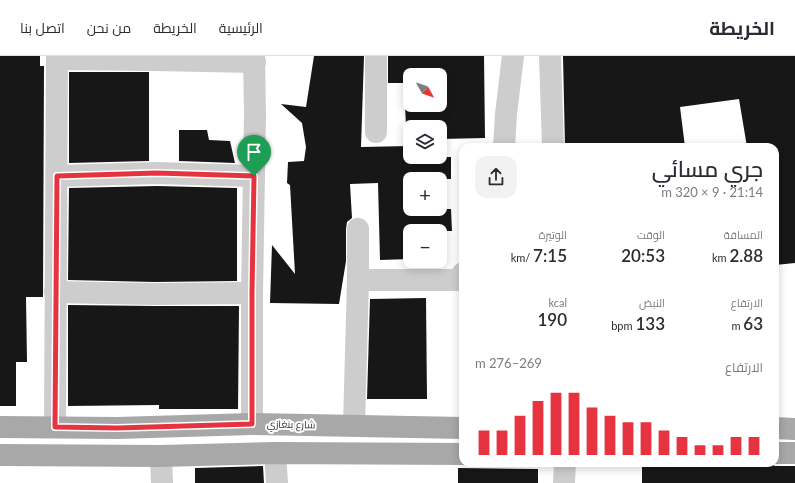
<!DOCTYPE html>
<html lang="ar">
<head>
<meta charset="utf-8">
<style>
	body { margin:0; font-family:Lato,Cairo,sans-serif; background:#f2f2f3; color:#2b2b33; direction:rtl; height:100vh; display:flex; flex-direction:column; font-size:15px; white-space:nowrap }
	* { box-sizing:border-box; margin:0 }
	p { font-size:13px; color:#7c7c81 }
	.icon { flex:none; width:22px; height:22px; fill:none; stroke:currentColor; stroke-width:2; stroke-linecap:round; stroke-linejoin:round }
	.map { position:relative; flex:1; overflow:hidden; direction:ltr }
	.panel { position:absolute; left:459px; top:87px; width:320px; height:324px; display:flex; flex-direction:column; background:#fff; border-radius:12px; box-shadow:0 2px 10px #0003; direction:rtl }
	.panel>* { flex:none }
	.needle { width:26px; rotate:130deg }
	.tools { position:absolute; left:403px; top:12px; display:grid; gap:8px }
	.tools a { display:grid; place-items:center; width:44px; height:44px; border-radius:8px; background:#fff; box-shadow:0 2px 10px #0003; font-size:20px }
	.pin { position:absolute; display:grid; place-items:center; width:34px; height:34px; color:#fff; margin:-41px -17px; border-radius:50% 50% 50% 0; rotate:-45deg; box-shadow:0 0 4px #0007 }
	.pin .icon { rotate:45deg }
	.round { display:grid; place-items:center; flex:none; width:42px; height:42px; border-radius:12px; background:#f2f2f3 }
	.summary { display:flex; align-items:center; justify-content:space-between; height:68px; padding:0 16px }
	h1 { font-size:22px; font-weight:600; line-height:30px }
	.metrics { display:grid; grid-template-columns:repeat(3,1fr); gap:6px; height:68px; padding:4px 16px }
	.metrics div { display:grid; align-content:center }
	.metrics b { font-size:17px; font-weight:600 }
	.metrics small { font-size:11px; font-weight:400 }
	.metrics p { font-size:11px }
	.chart { height:112px; padding:8px 16px }
	.chart p { display:flex; justify-content:space-between }
	.chart svg { width:100%; height:72px; margin-top:4px; stroke:#e5343f; stroke-width:6 }
	header { display:flex; align-items:center; gap:24px; box-sizing:border-box; height:56px; padding:0 20px; background:#fff; border-bottom:1px solid #e1e1e2 }
	header strong { font-size:19px }
	nav { display:flex; gap:22px; margin-inline-start:auto; font-size:14px }
	.map>svg:first-child { display:block }
	.building { fill:#171717 }
	.lines { fill:none; stroke-linecap:round; stroke-linejoin:round }
	.minor { stroke:#cdcdcd; stroke-width:22 }
	.primary { stroke:#a8a8a8; stroke-width:22 }
	.route-casing { stroke:#fff; stroke-width:8 }
	.route { stroke:#e5343f; stroke-width:5 }
	.labels { text-anchor:middle; dominant-baseline:central; stroke-width:4; stroke-linejoin:round; paint-order:stroke }
	.street-label { font-size:10px; fill:#303030; stroke:#fff }
</style>
</head>
<body>
<header>
<strong>الخريطة</strong>
<nav><a>الرئيسية</a><a>الخريطة</a><a>من نحن</a><a>اتصل بنا</a></nav>
</header>
<div class="map">
<svg width="795" height="427" viewBox="0 0 795 427">
	<rect width="100%" height="100%" fill="#fff"/>
	<g class="building">
		<path d="M 0,0 L 40,0 L 40,10 L 44,10 L 43,241 L 26,241 L 27,306 L 16,306 L 16,350 L 0,350 Z"/>
		<path d="M 314,0 L 364,0 L 361,91 L 410,90 L 410,101 L 451,101 L 451,123 L 410,123 L 410,153 L 451,153 L 452,175 L 410,175 L 410,203 L 380,204 L 378,127 L 350,128 L 352,162 L 347,166 L 346,173 L 346,205 L 339,248 L 270,247 L 272,189 L 295,218 L 290,129 L 287,127 L 288,106 L 304,105 L 306,91 L 302,67 L 281,48 L 306,51 Z"/>
		<path d="M 388,0 L 484,0 L 485,82 L 440,83 L 440,71 L 406,71 L 405,49 L 440,49 L 440,19 L 410,19 L 410,27 L 388,27 Z"/>
		<path d="M 563,0 L 795,0 L 795,207 L 775,209 L 775,91 L 747,91 L 739,43 L 680,51 L 685,91 L 565,91 Z"/>
		<path d="M 69,16 L 149,16 L 149,105 L 69,107 Z"/>
		<path d="M 179,74 L 207,74 L 209,84 L 230,85 L 235,107 L 179,105 Z"/>
		<path d="M 157,130 L 237,132 L 237,225 L 154,226 L 68,224 L 69,132 Z"/>
		<path d="M 426,242 L 427,343 L 367,343 L 370,243 Z"/>
		<path d="M 68,249 L 154,250 L 239,250 L 238,353 L 159,353 L 159,349 L 68,350 Z"/>
		<path d="M 768,407 L 775,410 L 795,410 L 795,427 L 642,427 L 642,411 L 693,411 L 693,409 Z"/>
		<path d="M 263,410 L 264,427 L 195,427 L 195,412 Z"/>
		<path d="M 458,412 L 538,413 L 538,427 L 458,427 Z"/>
	</g>
	<g class="lines">
		<g class="minor">
			<path d="M 550,0 L 553,91"/>
			<path d="M 57,3 L 153,4 L 255,6"/>
			<path d="M 376,76 L 376,0"/>
			<path d="M 504,91 L 506,58 L 513,0"/>
			<path d="M 57,120 L 157,117 L 254,120"/>
			<path d="M 358,224 L 458,224 L 463,217"/>
			<path d="M 55,236 L 154,238 L 252,237"/>
			<path d="M 252,368 L 252,237 L 255,58 L 254,0"/>
			<path d="M 354,369 L 358,224 L 358,173"/>
			<path d="M 55,371 L 57,0"/>
			<path d="M 275,397 L 277,427"/>
			<path d="M 161,400 L 162,427"/>
			<path d="M 564,427 L 565,407"/>
		</g>
		<g class="primary">
			<path d="M 0,371 L 117,372 L 252,368 L 463,372"/>
			<path d="M 775,372 L 795,373"/>
			<path d="M 775,397 L 795,397"/>
			<path d="M 0,399 L 161,400 L 275,397 L 463,398"/>
		</g>
	</g>
	<g class="lines">
		<g class="route-casing">
			<path id="route" d="M 157,117 L 254,120 L 252,237 L 252,368 L 117,372 L 55,371 L 57,120 Z"/>
		</g>
		<use href="#route" class="route"/>
	</g>
	<g class="labels">
		<g class="street-label">
			<text transform="translate(291 368) rotate(1)">شارع بنغازي</text>
		</g>
	</g>
</svg>
<div class="tools">
<a><svg class="needle" viewBox="-14 -14 28 28"><path d="M0-13l5 13h-10z" fill="#e53935"/><path d="M0 13l5-13h-10z" fill="#7c7c81"/></svg></a>
<a><svg class="icon" aria-label="layers" viewBox="0 0 24 24"><path d="M12 4l9 5-9 5-9-5zM3 14l9 5 9-5"/></svg></a>
<a>+</a>
<a>−</a>
</div>
<div class="pin" style="left:254px;top:120px;background:#1e9e55"><svg class="icon" aria-label="arrive" viewBox="0 0 24 24"><path d="M6 21V4h12l-3 4 3 4H6"/></svg></div>
<section class="panel">
<div class="summary"><div><h1>جري مسائي</h1><p>21:14 · 9 × 320 m</p></div><a class="round"><svg class="icon" aria-label="share" viewBox="0 0 24 24"><path d="M12 15V3M7 8l5-5 5 5M5 13v7h14v-7"/></svg></a></div>
<div class="metrics">
<div><p>المسافة</p><b>2.88<small> km</small></b></div>
<div><p>الوقت</p><b>20:53</b></div>
<div><p>الوتيرة</p><b>7:15<small> /km</small></b></div>
</div>
<div class="metrics">
<div><p>الارتفاع</p><b>63<small> m</small></b></div>
<div><p>النبض</p><b>133<small> bpm</small></b></div>
<div><p>kcal</p><b>190</b></div>
</div>
<div class="chart"><p><span>الارتفاع</span>269–276 m</p>
<svg viewBox="0 0 160 44" preserveAspectRatio="none"><path d="M5 44V29M15 44V29M25 44V20M35 44V11M45 44V6M55 44V6M65 44V15M75 44V20M85 44V24M95 44V24M105 44V29M115 44V33M125 44V38M135 44V38M145 44V33M155 44V33"/></svg>
</div>
</section>
</div>
</body>
</html>
